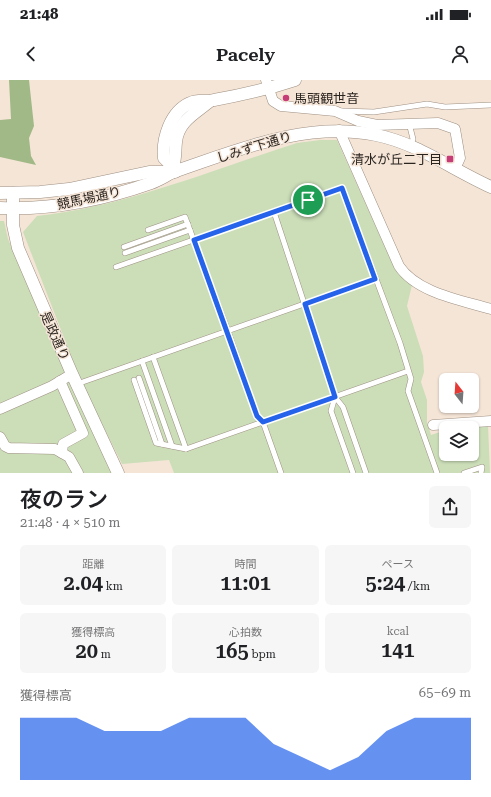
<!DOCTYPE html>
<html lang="ja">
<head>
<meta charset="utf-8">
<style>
	body { margin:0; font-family:"Roboto Serif","Noto Sans JP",serif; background:#f6f6f6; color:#202124; height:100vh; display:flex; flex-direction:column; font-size:15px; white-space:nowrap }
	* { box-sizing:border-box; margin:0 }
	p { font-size:13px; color:#757577 }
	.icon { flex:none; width:22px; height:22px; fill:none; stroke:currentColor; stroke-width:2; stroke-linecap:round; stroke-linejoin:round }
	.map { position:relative; height:393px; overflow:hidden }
	.details { display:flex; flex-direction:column; background:#fff; flex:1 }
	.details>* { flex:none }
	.needle { width:26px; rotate:343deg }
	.buttons { position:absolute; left:439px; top:293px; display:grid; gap:8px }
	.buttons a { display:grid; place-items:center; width:40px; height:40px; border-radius:6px; background:#fff; box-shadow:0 1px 3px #0004; font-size:20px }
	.pin { position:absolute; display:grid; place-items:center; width:34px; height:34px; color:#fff; margin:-17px; border:2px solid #fff; border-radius:50%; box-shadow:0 1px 4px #0007 }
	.round { display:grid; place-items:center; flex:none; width:42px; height:42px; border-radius:6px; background:#f6f6f6 }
	.head { display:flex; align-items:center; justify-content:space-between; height:68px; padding:0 20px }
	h1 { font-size:22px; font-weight:600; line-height:30px }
	.figures { display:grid; grid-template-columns:repeat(3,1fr); gap:6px; height:68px; padding:4px 20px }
	.figures div { display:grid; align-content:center; border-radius:6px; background:#f6f6f6; text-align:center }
	.figures b { font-size:20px; font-weight:600 }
	.figures small { font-size:11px; font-weight:400 }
	.figures p { font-size:11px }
	.chart { height:112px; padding:8px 20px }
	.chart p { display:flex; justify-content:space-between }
	.chart svg { width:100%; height:72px; margin-top:4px; fill:#2563eb; opacity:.7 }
	.status { display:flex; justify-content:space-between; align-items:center; height:28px; padding:0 20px; background:#fff; direction:ltr }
	.status svg { height:11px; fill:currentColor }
	header { display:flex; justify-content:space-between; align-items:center; height:52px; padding:0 20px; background:#fff; font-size:18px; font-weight:600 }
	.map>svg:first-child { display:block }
	.green { fill:#cbdeb8 }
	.forest { fill:#a1b987 }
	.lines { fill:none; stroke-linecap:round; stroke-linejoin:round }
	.service-casing { stroke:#9e9083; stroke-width:6 }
	.minor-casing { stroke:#9e9083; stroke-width:11 }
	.tertiary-casing { stroke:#9e9083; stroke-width:13 }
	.service { stroke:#fff; stroke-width:5 }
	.minor { stroke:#fff; stroke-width:10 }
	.tertiary { stroke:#fff; stroke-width:12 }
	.route-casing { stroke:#fff; stroke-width:8 }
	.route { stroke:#2563eb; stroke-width:5 }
	.poi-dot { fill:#c53c76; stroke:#f5e5d7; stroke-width:1.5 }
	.labels { text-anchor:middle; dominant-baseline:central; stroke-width:3; stroke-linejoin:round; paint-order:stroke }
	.poi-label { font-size:13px; fill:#2b2520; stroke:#f5e5d7; text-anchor:start }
	.street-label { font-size:13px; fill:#2b2520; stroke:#f5e5d7 }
</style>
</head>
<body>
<div class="status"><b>21:48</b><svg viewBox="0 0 49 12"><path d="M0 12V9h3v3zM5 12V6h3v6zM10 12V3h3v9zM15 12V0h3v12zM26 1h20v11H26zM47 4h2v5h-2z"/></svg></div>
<header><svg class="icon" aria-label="back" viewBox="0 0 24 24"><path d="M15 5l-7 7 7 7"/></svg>Pacely<svg class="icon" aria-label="person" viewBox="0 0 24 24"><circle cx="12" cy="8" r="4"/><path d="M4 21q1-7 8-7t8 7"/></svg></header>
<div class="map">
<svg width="491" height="393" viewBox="0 0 491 393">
	<rect width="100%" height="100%" fill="#f5e5d7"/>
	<g class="green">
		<path d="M 320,60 L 337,60 L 390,178 L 400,195 L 412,205 L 407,226 L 423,276 L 424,292 L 421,302 L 427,320 L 427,342 L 431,355 L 446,350 L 446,374 L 472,374 L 472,348 L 453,348 L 488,345 L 490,393 L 174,393 L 169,380 L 122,384 L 82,304 L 23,152 L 37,136 C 127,126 211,90 297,63 Z"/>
		<path d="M 0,141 L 4,141 L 8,159 L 113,393 L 0,393 Z"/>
	</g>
	<path class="forest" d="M 9,0 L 29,0 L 34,46 L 29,58 L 31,76 L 36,85 L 0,77 L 0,40 L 11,39 Z"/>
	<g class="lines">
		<g class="service-casing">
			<g id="service">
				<path d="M 342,31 L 374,32 L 427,24 L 445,27 L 491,25"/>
				<path d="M 409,43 L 413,59 L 411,65"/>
				<path d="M 274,132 L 335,317 L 343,327 L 366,393"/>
				<path d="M 148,150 L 185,137 L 228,251 L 257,336 L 263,342 L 281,393"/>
				<path d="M 124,167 L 188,144"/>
				<path d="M 125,173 L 190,150"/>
				<path d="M 116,187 L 342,108 L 400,263 L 411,299 L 408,311 L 437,393"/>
				<path d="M 153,277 L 186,369"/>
				<path d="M 142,281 L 172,366"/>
				<path d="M 139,298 L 162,364"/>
				<path d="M 134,300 L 156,363 L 186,369 L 408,291"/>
				<path d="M 77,304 L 375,199"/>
				<path d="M 335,317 L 331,331 L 353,393"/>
				<path d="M 464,393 L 482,387 L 481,393"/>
			</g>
		</g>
		<g class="minor-casing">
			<g id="minor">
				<path d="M 266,0 L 273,21 L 281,26 L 335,31 L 358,41 L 377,45 L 438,43 L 455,49 L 460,78 L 455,89"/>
				<path d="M 339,50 L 399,186 C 417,213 461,220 491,229"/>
				<path d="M 60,301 L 83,353 L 63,364 L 62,373"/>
				<path d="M 0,329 L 52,306 L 72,294"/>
				<path d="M 433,345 L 491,341"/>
				<path d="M 0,357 L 5,366 L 9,368 L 55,369 L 69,377 L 78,393"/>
			</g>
		</g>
		<g class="tertiary-casing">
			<g id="tertiary">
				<path d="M 173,87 C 176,78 175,71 176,62 C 178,41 196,33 210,21"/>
				<path d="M 175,92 L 173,87 L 164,78 C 162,59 170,32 190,23 C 198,19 206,22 214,20 C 242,15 268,9 295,0"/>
				<path d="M 0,113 L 40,112 L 69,109 L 149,92 L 172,92"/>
				<path d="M 13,113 L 13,145 L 18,168 L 72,294 L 118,393"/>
				<path d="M 0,128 C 52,130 103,120 151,103 C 160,100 168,94 176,91 C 241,69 306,41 376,55 C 417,63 453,90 491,107"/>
			</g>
		</g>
		<use href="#service" class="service"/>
		<use href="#minor" class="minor"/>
		<use href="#tertiary" class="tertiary"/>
	</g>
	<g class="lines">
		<g class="route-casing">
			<path id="route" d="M 342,108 L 375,199 L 305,224 L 335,317 L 263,342 L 257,336 L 194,160 Z"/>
		</g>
		<use href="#route" class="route"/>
	</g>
	<g class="poi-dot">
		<circle cx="286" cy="18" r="4"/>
		<rect x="446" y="75" width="8" height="8" rx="2"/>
	</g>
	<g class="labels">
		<g class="poi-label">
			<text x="294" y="18">馬頭観世音</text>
			<text x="442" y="79" text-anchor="end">清水が丘二丁目</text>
		</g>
		<g class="street-label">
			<text transform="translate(254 67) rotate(-17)">しみず下通り</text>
			<text transform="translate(89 118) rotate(-12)">競馬場通り</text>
			<text transform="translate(55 256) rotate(66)">是政通り</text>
		</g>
	</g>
</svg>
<div class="buttons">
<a><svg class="needle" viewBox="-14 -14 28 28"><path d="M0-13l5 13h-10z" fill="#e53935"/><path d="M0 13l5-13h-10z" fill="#757577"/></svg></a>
<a><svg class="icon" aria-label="layers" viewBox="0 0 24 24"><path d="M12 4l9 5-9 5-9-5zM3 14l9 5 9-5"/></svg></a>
</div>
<div class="pin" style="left:308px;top:120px;background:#1e9e55"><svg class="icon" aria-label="arrive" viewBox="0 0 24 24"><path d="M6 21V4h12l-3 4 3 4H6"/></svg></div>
</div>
<section class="details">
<div class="head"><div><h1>夜のラン</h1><p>21:48 · 4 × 510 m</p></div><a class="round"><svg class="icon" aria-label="share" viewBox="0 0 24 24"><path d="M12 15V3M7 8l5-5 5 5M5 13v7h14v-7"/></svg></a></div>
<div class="figures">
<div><p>距離</p><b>2.04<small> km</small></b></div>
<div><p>時間</p><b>11:01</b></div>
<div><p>ペース</p><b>5:24<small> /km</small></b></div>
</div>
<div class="figures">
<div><p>獲得標高</p><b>20<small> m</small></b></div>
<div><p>心拍数</p><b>165<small> bpm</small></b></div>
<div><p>kcal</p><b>141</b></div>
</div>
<div class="chart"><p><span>獲得標高</span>65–69 m</p>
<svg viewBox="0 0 160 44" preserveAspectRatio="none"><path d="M0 44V6L10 6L20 6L30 14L40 14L50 14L60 6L70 6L80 6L90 22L100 30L110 38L120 30L130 14L140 6L150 6L160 6V44z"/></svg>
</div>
</section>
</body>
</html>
